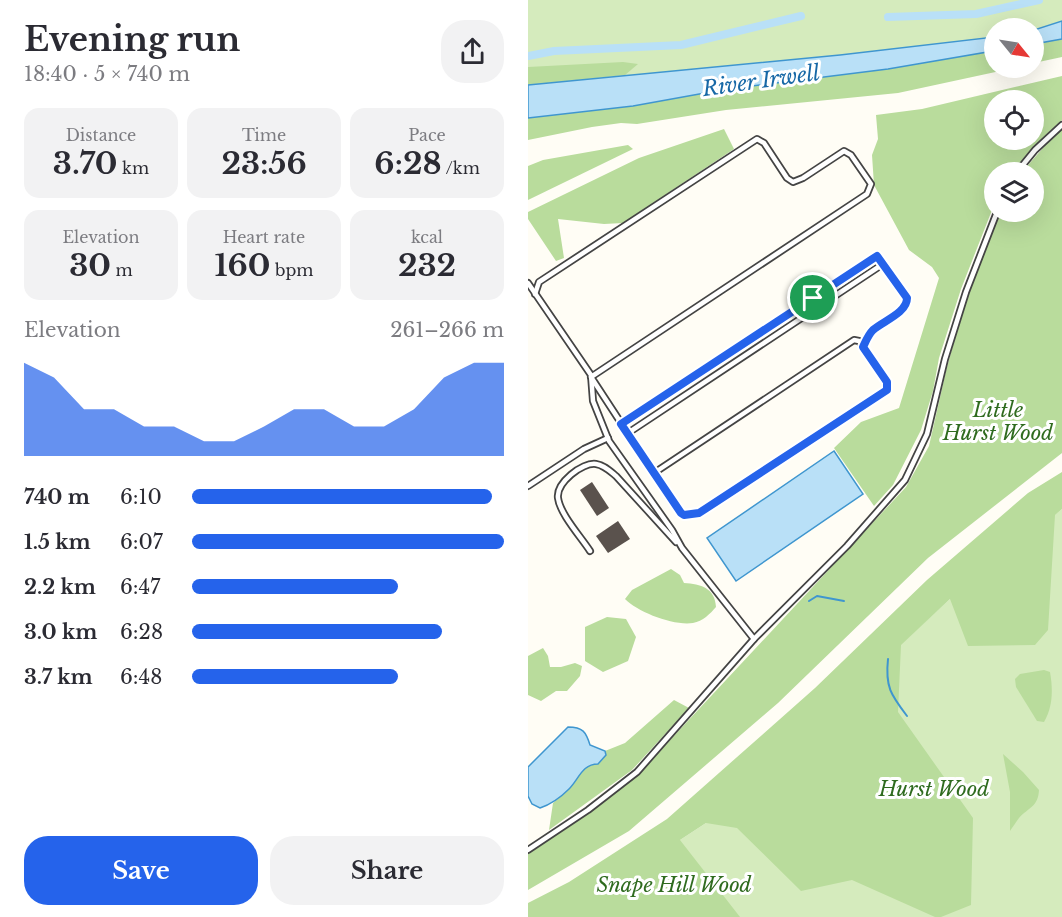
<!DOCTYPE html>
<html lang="en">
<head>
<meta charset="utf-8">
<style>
	body { margin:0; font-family:"Libre Baskerville",serif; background:#f2f2f3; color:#2b2b33; height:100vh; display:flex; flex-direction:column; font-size:22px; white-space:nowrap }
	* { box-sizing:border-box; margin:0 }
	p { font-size:20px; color:#7c7c81 }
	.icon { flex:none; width:33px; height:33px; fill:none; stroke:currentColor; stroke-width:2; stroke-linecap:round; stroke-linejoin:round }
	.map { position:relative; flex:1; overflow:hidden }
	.panel { display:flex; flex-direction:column; background:#fff; width:528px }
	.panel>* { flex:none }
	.needle { width:39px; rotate:120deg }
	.controls { position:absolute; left:456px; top:18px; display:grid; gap:12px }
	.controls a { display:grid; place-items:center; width:60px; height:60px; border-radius:50%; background:#fff; box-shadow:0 6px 24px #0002; font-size:30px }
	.pin { position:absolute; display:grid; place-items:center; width:51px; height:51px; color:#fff; margin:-26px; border:3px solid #fff; border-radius:50%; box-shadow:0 2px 6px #0007 }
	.round { display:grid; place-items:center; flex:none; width:63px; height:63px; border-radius:24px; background:#f2f2f3 }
	.summary { display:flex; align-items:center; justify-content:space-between; height:102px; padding:0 24px }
	h1 { font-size:33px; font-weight:700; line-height:45px }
	.stats { display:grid; grid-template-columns:repeat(3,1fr); gap:9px; height:102px; padding:6px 24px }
	.stats div { display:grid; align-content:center; border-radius:15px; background:#f2f2f3; text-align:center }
	.stats b { font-size:30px; font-weight:700 }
	.stats small { font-size:16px; font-weight:400 }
	.stats p { font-size:16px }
	.chart { height:168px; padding:12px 24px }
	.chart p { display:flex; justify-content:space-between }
	.chart svg { width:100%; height:108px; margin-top:6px; fill:#2563eb; opacity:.7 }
	.primary-button { display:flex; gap:12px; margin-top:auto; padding:12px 24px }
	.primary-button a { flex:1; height:69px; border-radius:24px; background:#2563eb; color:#fff; font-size:24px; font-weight:700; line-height:69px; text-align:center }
	.primary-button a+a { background:#f2f2f3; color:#2b2b33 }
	ul { padding:0 24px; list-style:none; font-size:20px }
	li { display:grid; grid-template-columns:96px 72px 1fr; align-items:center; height:45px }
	li i { height:15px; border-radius:8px; background:#2563eb }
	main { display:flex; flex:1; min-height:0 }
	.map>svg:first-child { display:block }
	.green { fill:#d5ebbd }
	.forest { fill:#b9dc9c; fill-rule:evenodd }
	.water { fill:#b9e0f7; stroke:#3f96cf; stroke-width:1.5 }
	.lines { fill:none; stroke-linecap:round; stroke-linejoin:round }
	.stream { stroke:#3f96cf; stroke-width:2 }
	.canal { stroke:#b9e0f7; stroke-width:8 }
	.building { fill:#5a524d }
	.lane-casing { stroke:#444; stroke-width:8 }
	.lane { stroke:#fff; stroke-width:4.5 }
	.route-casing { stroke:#fff; stroke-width:12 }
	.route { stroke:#2563eb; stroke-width:8 }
	.labels { text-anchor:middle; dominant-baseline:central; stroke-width:6; stroke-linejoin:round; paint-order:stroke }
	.park-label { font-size:20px; font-style:italic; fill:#2f6b1f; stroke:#fff }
	.water-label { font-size:21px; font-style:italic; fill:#1768a6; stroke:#fff }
</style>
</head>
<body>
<main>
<section class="panel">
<div class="summary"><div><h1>Evening run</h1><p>18:40 · 5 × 740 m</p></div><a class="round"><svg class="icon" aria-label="share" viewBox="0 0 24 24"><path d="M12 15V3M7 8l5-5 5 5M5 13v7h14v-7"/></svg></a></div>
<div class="stats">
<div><p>Distance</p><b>3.70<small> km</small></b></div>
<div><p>Time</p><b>23:56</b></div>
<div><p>Pace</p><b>6:28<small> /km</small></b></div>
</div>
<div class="stats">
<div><p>Elevation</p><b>30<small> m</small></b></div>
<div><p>Heart rate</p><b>160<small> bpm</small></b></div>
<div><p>kcal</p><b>232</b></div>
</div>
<div class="chart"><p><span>Elevation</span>261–266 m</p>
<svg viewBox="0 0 160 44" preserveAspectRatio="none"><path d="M0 44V6L10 12L20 25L30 25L40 32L50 32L60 38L70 38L80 32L90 25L100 25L110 32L120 32L130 25L140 12L150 6L160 6V44z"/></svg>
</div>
<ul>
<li><b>740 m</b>6:10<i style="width:96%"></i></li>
<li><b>1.5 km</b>6:07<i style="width:100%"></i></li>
<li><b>2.2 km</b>6:47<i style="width:66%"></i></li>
<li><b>3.0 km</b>6:28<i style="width:80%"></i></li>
<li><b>3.7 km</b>6:48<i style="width:66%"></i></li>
</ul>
<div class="primary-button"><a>Save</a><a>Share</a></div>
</section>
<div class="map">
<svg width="534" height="917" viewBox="0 0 534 917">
	<rect width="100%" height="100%" fill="#fffdf5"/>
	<g class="green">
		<path d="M 0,0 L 534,0 L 534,21 L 506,30 L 466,28 L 466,37 L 458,38 L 312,55 L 0,85 Z"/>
		<path d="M 534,509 L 534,917 L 108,917 L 152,840 L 178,823 L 422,599 Z"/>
	</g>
	<g class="forest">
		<path d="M 534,39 L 534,57 L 506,63 L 506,44 Z"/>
		<path d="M 466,51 L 466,68 L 486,68 L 370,93 L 198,110 L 109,124 L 93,123 L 64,127 L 0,140 L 0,118 L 105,106 L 199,89 L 360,69 Z"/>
		<path d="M 95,62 L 110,64 L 97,75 L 0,85 L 0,67 Z"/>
		<path d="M 534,76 L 534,120 L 505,147 L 484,172 L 466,172 L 466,205 L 433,289 L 411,358 L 405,391 L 393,430 L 365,485 L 346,506 L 306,448 L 333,422 L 371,408 L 411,278 L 404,267 L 381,250 L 346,185 L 344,155 L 350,139 L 348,115 L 394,109 ZM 466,100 L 506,100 L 506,140 L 466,140 Z"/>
		<path d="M 196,129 L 206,149 L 95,223 L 76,224 L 30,219 L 36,258 L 28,261 L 0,219 L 0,212 L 111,158 Z"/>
		<path d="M 534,129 L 534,453 L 400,558 L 250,703 L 101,831 L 0,890 L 0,853 L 60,813 L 115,769 L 378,487 L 401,446 L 418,371 L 434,312 L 472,212 L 506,212 L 506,172 L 494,172 L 528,133 Z"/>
		<path d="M 100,145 L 105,149 L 0,200 L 0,166 L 15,160 Z"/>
		<path d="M 534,472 L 534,509 L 527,515 L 520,630 L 507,645 L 440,646 L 422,599 L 373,645 L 370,712 L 445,818 L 443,905 L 413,917 L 407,917 L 324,880 L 273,891 L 209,828 L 178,823 L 152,840 L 212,917 L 0,917 L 0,903 L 41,882 L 139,819 L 287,688 L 399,580 L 500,493 Z"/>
		<path d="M 143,569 L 152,575 L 156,583 C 173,584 187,588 188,607 C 182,614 175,621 165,623 C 145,626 110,612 97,599 L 104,590 Z"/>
		<path d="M 79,617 L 98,619 L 108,637 L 100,661 L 75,672 L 57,661 L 57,627 Z"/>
		<path d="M 15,648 L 20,656 L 22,667 L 33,667 L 47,663 L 54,666 L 52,676 L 39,691 L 28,691 L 13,701 L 0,695 L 0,656 Z"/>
		<path d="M 516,670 L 522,672 C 525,689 525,707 516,722 L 509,721 L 488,687 L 487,679 L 492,674 Z"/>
		<path d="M 146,700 L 161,708 L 104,770 L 21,830 L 25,803 L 41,789 L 55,770 L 78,755 L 77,751 L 97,743 Z"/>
		<path d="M 475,754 L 495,772 L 511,790 C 510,807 501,807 491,818 C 488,822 485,827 482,831 L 482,792 Z"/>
	</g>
	<g class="water">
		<path d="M 534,21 L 534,39 L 506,44 L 506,30 Z"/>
		<path d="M 466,37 L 465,51 L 360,69 L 199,89 L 105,106 L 0,118 L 0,85 L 312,55 Z"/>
		<path d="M 306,451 L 335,494 L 208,581 L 179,538 Z"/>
		<path d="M 40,727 C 55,727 58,732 62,745 L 77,751 L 78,755 L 70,764 C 54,764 51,779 41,789 C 32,798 24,804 12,808 L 4,804 L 0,796 L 0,767 Z"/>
	</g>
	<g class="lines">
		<g class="stream">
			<path d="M 281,601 L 289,596 L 316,601"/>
			<path d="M 360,659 C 357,687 363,695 379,716"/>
		</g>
		<g class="canal">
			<path d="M 360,17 L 448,14 L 511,0"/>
			<path d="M 0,56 L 26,51 L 153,45 L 273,16"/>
		</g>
	</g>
	<g class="building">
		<path d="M 64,482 L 81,508 L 69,516 L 52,490 Z"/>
		<path d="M 90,521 L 102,539 L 80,553 L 68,536 Z"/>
	</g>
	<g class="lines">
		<g class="lane-casing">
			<g id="lane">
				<path d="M 489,172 L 507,150 L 534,125"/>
				<path d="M 0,283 L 63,375 L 65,401 L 81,441 L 144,530 L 154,548 L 226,639"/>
				<path d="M 7,294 L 11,282 L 229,139 L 236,143 L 259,178 L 265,182 L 275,178 L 316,151 L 323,155 L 343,184 L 339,194 L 63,377 C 85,411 107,444 129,478 C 137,490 145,508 157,515 L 171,513 L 359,390 L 359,382 L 331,341 L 326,340 L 126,473"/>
				<path d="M 93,424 L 349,256 L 355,264"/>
				<path d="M 100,433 L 355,264 L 379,298 C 378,314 355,321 345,330 C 340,335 338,341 335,347"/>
				<path d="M 0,486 L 56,449 L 80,438"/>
				<path d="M 62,551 C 53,537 32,514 30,498 C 28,483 54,462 68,464 C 76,465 82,471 88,476 L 148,542"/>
				<path d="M 0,850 L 60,810 L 109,772 L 226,639 L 319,546 L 377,480 L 399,434 L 417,359 L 438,292 L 469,212"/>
			</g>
		</g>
		<use href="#lane" class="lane"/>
	</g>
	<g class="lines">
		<g class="route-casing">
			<path id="route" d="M 349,256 L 379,298 C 379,313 355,321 345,330 C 340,335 338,341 335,347 L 359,382 L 359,390 L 171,513 L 156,515 L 153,513 L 93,424 Z"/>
		</g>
		<use href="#route" class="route"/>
	</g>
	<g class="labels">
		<g class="park-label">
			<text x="470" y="410">Little<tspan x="470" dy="23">Hurst Wood</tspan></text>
			<text x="406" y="789">Hurst Wood</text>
			<text x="146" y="885">Snape Hill Wood</text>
		</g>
		<g class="water-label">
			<text transform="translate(233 81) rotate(-8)">River Irwell</text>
		</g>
	</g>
</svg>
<div class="controls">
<a><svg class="needle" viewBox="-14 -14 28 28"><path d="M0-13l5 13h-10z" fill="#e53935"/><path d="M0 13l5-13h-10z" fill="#7c7c81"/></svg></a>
<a><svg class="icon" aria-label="locate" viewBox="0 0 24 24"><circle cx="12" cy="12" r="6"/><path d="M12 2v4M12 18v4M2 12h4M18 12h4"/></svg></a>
<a><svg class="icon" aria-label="layers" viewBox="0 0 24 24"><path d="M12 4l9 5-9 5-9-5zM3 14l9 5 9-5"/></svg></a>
</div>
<div class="pin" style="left:285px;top:298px;background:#1e9e55"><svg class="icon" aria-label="arrive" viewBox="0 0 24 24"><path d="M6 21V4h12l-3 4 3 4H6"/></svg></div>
</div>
</main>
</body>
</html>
